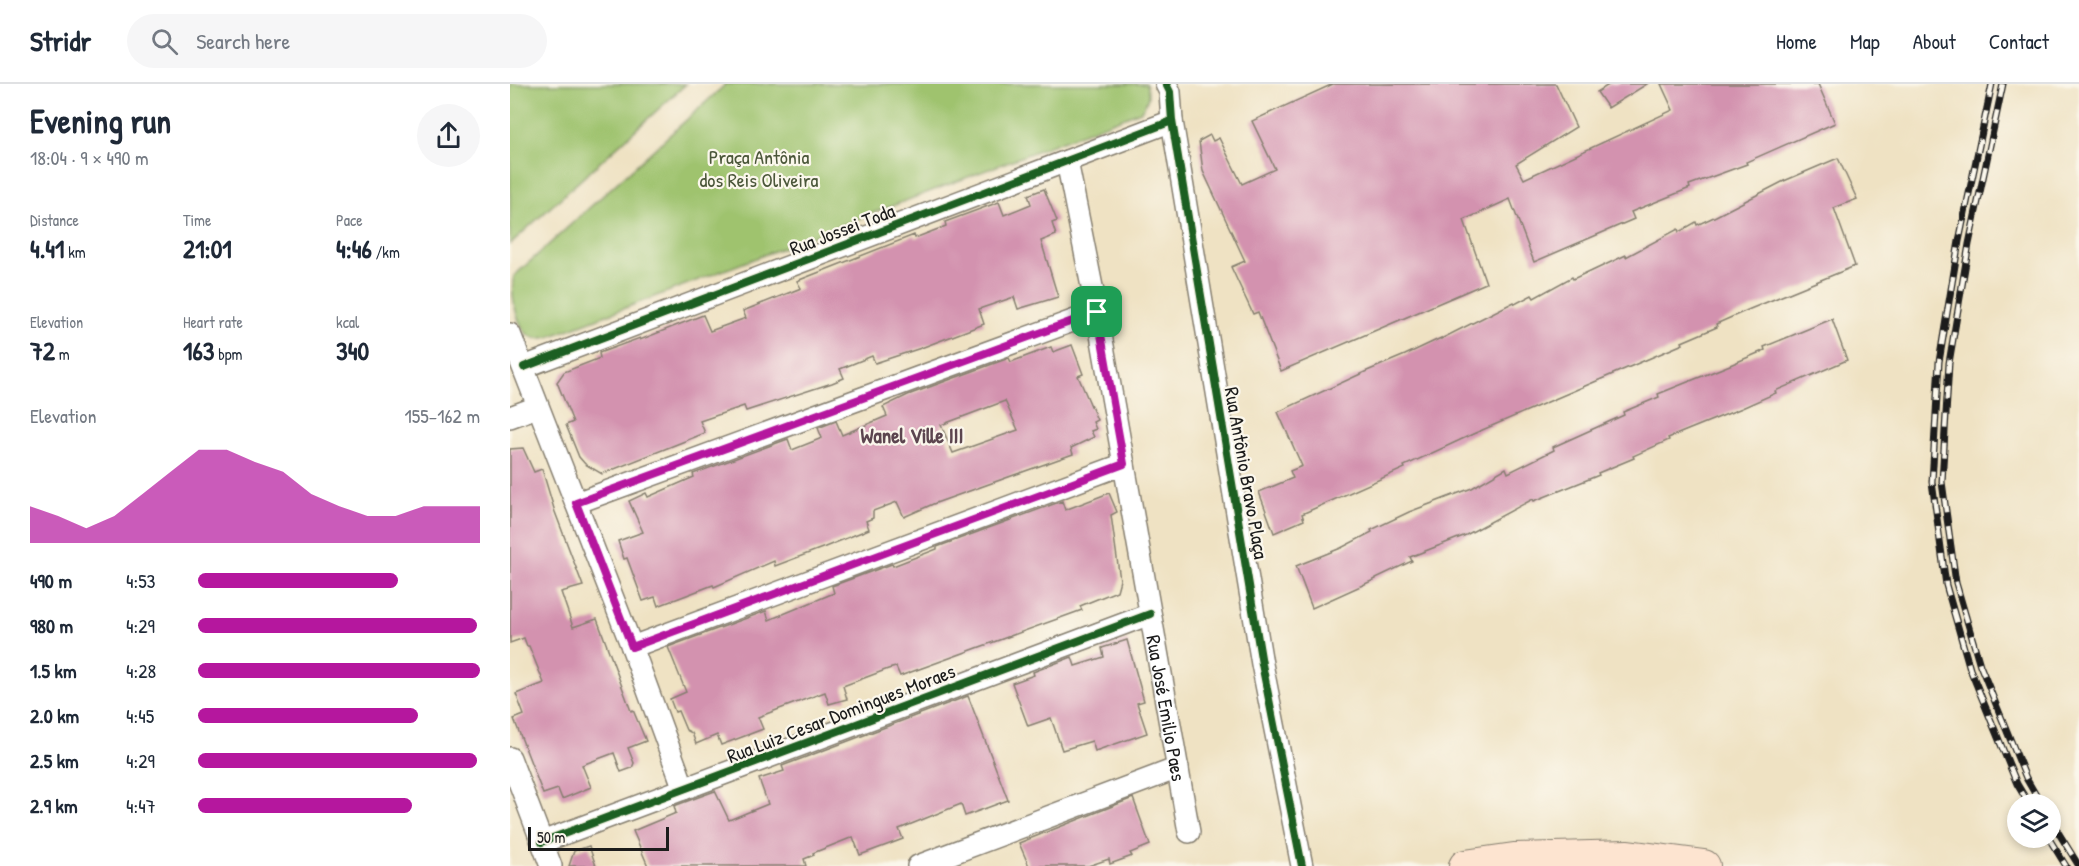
<!DOCTYPE html>
<html lang="en">
<head>
<meta charset="utf-8">
<style>
	body { margin:0; font-family:"Patrick Hand",sans-serif; background:#f6f6f7; color:#1f2937; height:100vh; display:flex; flex-direction:column; font-size:22px; white-space:nowrap }
	* { box-sizing:border-box; margin:0 }
	p { font-size:20px; color:#747a83 }
	.icon { flex:none; width:33px; height:33px; fill:none; stroke:currentColor; stroke-width:2; stroke-linecap:round; stroke-linejoin:round }
	.map { position:relative; flex:1; overflow:hidden }
	.drawer { display:flex; flex-direction:column; background:#fff; width:510px }
	.drawer>* { flex:none }
	.tools { position:absolute; left:1497px; top:710px; display:grid; gap:12px }
	.tools a { display:grid; place-items:center; width:54px; height:54px; border-radius:50%; background:#fff; box-shadow:0 3px 9px #0003; font-size:30px }
	.scale { position:absolute; left:18px; bottom:15px; width:141px; box-sizing:border-box; padding-left:6px; border:3px solid #1c1c1c; border-top:0; font-size:16px; line-height:21px; white-space:nowrap; color:#1c1c1c; -webkit-text-stroke:4px #fbf7ec; paint-order:stroke }
	.pin { position:absolute; display:grid; place-items:center; width:51px; height:51px; color:#fff; margin:-26px; border-radius:12px; box-shadow:0 3px 9px #0006 }
	.round { display:grid; place-items:center; flex:none; width:63px; height:63px; border-radius:32px; background:#f6f6f7 }
	.head { display:flex; align-items:center; justify-content:space-between; height:102px; padding:0 30px }
	h1 { font-size:33px; font-weight:700; line-height:45px }
	.stats { display:grid; grid-template-columns:repeat(3,1fr); gap:9px; height:102px; padding:6px 30px }
	.stats div { display:grid; align-content:center }
	.stats b { font-size:26px; font-weight:700 }
	.stats small { font-size:16px; font-weight:400 }
	.stats p { font-size:16px }
	.chart { height:168px; padding:12px 30px }
	.chart p { display:flex; justify-content:space-between }
	.chart svg { width:100%; height:108px; margin-top:6px; fill:#b5179e; opacity:.7 }
	ul { padding:0 30px; list-style:none; font-size:20px }
	li { display:grid; grid-template-columns:96px 72px 1fr; align-items:center; height:45px }
	li i { height:15px; border-radius:8px; background:#b5179e }
	header { display:flex; align-items:center; gap:36px; box-sizing:border-box; height:84px; padding:0 30px; background:#fff; border-bottom:2px solid #e0e1e3 }
	header strong { font-size:28px }
	nav { display:flex; gap:33px; margin-inline-start:auto; font-size:21px }
	.search { width:420px; height:54px; background:#f6f6f7; display:flex; align-items:center; gap:15px; box-sizing:border-box; padding:0 21px; border-radius:33px; color:#747a83; font-size:22px }
	main { display:flex; flex:1; min-height:0 }
	.map>svg:first-child { display:block }
	.green { fill:#9fc36e; stroke:#5e7045; stroke-width:1.5 }
	.building { fill:#d392af; fill-rule:evenodd }
	.lines { fill:none; stroke-linecap:round; stroke-linejoin:round }
	.minor-casing { stroke:#867f70; stroke-width:24 }
	.secondary-casing { stroke:#867f70; stroke-width:34 }
	.minor { stroke:#fff; stroke-width:21 }
	.secondary { stroke:#fde4d0; stroke-width:32 }
	.rail-casing { stroke:#1c1c1c; stroke-width:7 }
	.rail { stroke:#fbf7ec; stroke-width:4.5; stroke-dasharray:14; stroke-linecap:butt }
	.cycleway-casing { stroke:#fbf7ec; stroke-width:11 }
	.cycleway { stroke:#1b5e20; stroke-width:8 }
	.route-casing { stroke:#fff; stroke-width:12 }
	.route { stroke:#b5179e; stroke-width:8 }
	.labels { text-anchor:middle; dominant-baseline:central; stroke-width:4.5; stroke-linejoin:round; paint-order:stroke }
	.park-label { font-size:20px; fill:#4a5639; stroke:#fbf7ec }
	.street-label { font-size:20px; fill:#1c1c1c; stroke:#fbf7ec }
	.neighbourhood-label { font-size:21px; font-weight:bold; fill:#5c454f; stroke:#fbf7ec }
</style>
</head>
<body>
<header>
<strong>Stridr</strong>
<div class="search"><svg class="icon" aria-label="search" viewBox="0 0 24 24"><circle cx="10" cy="10" r="6"/><path d="M15 15l6 6"/></svg>Search here</div>
<nav><a>Home</a><a>Map</a><a>About</a><a>Contact</a></nav>
</header>
<main>
<section class="drawer">
<div class="head"><div><h1>Evening run</h1><p>18:04 · 9 × 490 m</p></div><a class="round"><svg class="icon" aria-label="share" viewBox="0 0 24 24"><path d="M12 15V3M7 8l5-5 5 5M5 13v7h14v-7"/></svg></a></div>
<div class="stats">
<div><p>Distance</p><b>4.41<small> km</small></b></div>
<div><p>Time</p><b>21:01</b></div>
<div><p>Pace</p><b>4:46<small> /km</small></b></div>
</div>
<div class="stats">
<div><p>Elevation</p><b>72<small> m</small></b></div>
<div><p>Heart rate</p><b>163<small> bpm</small></b></div>
<div><p>kcal</p><b>340</b></div>
</div>
<div class="chart"><p><span>Elevation</span>155–162 m</p>
<svg viewBox="0 0 160 44" preserveAspectRatio="none"><path d="M0 44V29L10 33L20 38L30 33L40 24L50 15L60 6L70 6L80 11L90 15L100 24L110 29L120 33L130 33L140 29L150 29L160 29V44z"/></svg>
</div>
<ul>
<li><b>490 m</b>4:53<i style="width:71%"></i></li>
<li><b>980 m</b>4:29<i style="width:99%"></i></li>
<li><b>1.5 km</b>4:28<i style="width:100%"></i></li>
<li><b>2.0 km</b>4:45<i style="width:78%"></i></li>
<li><b>2.5 km</b>4:29<i style="width:99%"></i></li>
<li><b>2.9 km</b>4:47<i style="width:76%"></i></li>
</ul>
</section>
<div class="map">
<svg width="1569" height="782" viewBox="0 0 1569 782">
	<rect width="100%" height="100%" fill="#fbf7ec"/>
	<filter id="ink" filterUnits="userSpaceOnUse"><feTurbulence type="fractalNoise" baseFrequency=".0167" numOctaves="2"/><feDisplacementMap in="SourceGraphic" scale="12" xChannelSelector="R" yChannelSelector="G"/><feConvolveMatrix kernelMatrix="1 2 1 2 8 2 1 2 1" color-interpolation-filters="sRGB"/></filter>
	<filter id="wash" filterUnits="userSpaceOnUse"><feTurbulence type="fractalNoise" baseFrequency=".008" numOctaves="4" result="noise"/><feDisplacementMap in="SourceGraphic" scale="24" xChannelSelector="R" yChannelSelector="G"/><feGaussianBlur stdDeviation="1.35" result="paint"/><feColorMatrix in="noise" values="0 0 0 0 0 0 0 0 0 0 0 0 0 0 0 0 0 1.4 0 .05"/><feComposite in="paint" operator="in"/></filter>
	<g filter="url(#wash)">
		<rect width="100%" height="100%" fill="#efe2c3"/>
		<g class="green">
			<path d="M 0,0 L 176,0 L 0,160 Z"/>
			<path d="M 216,0 L 636,0 C 640,12 638,17 631,27 L 39,253 C 32,254 26,256 20,252 C 6,244 0,206 4,192 Z"/>
		</g>
		<g id="blocks">
			<g class="building">
				<path d="M 823,0 L 1046,0 L 1066,43 L 1006,80 L 1014,95 L 1163,26 L 1151,0 L 1308,0 L 1325,39 L 1236,78 L 1237,80 L 1179,101 L 1180,104 L 1121,128 L 1124,135 L 1024,178 L 1000,115 L 954,136 L 976,199 L 771,287 L 748,228 L 743,230 L 721,183 L 735,177 L 693,87 L 689,57 L 700,51 L 703,57 L 709,54 L 732,100 L 765,85 L 742,37 Z"/>
				<path d="M 1100,0 L 1137,0 L 1098,24 L 1087,8 Z"/>
				<path d="M 1328,74 L 1347,115 L 1324,124 L 1345,182 L 1240,225 L 1206,240 L 1207,243 L 1172,258 L 1173,260 L 963,350 L 894,382 L 895,384 L 792,430 L 794,436 L 764,449 L 749,408 L 783,394 L 780,387 L 792,382 L 768,328 L 857,287 L 895,271 L 931,254 L 931,255 L 1004,218 L 1005,220 L 1022,211 L 1024,214 L 1062,193 L 1063,195 L 1080,187 L 1080,188 L 1116,171 L 1116,173 L 1168,145 L 1169,148 L 1186,138 L 1187,141 L 1206,132 L 1274,97 Z"/>
				<path d="M 534,105 L 547,137 L 542,139 L 546,151 L 531,157 L 548,213 L 508,225 L 504,213 L 469,225 L 474,240 L 411,264 L 365,279 L 362,272 L 330,285 L 334,294 L 322,299 L 236,327 L 234,322 L 190,337 L 195,349 L 92,390 L 75,380 L 69,373 L 56,341 L 63,338 L 47,298 L 54,288 L 90,274 L 89,269 L 130,254 L 130,256 L 193,231 L 200,247 L 236,234 L 233,227 L 291,204 L 287,197 L 404,151 L 405,154 L 436,142 L 435,138 L 489,118 L 494,131 L 521,120 L 518,111 Z"/>
				<path d="M 1322,235 L 1337,276 L 1265,307 L 1266,309 L 1232,324 L 1158,354 L 1159,356 L 1123,372 L 1124,374 L 1088,389 L 1089,391 L 1024,417 L 1023,415 L 956,451 L 900,473 L 902,477 L 866,494 L 866,495 L 802,524 L 786,482 L 831,464 L 862,448 L 861,446 L 899,428 L 962,404 L 996,384 L 998,389 L 1044,366 L 1043,363 L 1114,331 L 1113,328 L 1149,313 L 1148,310 L 1220,281 L 1255,266 L 1254,263 Z"/>
				<path d="M 562,261 L 573,290 L 568,292 L 587,336 L 583,338 L 586,345 L 581,347 L 584,353 L 561,364 L 563,370 L 423,420 L 394,433 L 387,418 L 363,427 L 363,434 L 356,437 L 359,445 L 315,463 L 265,482 L 264,477 L 204,503 L 203,501 L 148,522 L 145,513 L 133,517 L 117,474 L 114,475 L 108,457 L 133,448 L 119,417 L 136,409 L 138,413 L 184,393 L 183,390 L 278,355 L 282,366 L 312,354 L 308,344 L 326,337 L 332,351 L 377,332 L 373,323 L 398,311 L 499,274 L 501,278 L 541,263 L 543,268 ZM 495,317 L 508,346 L 443,369 L 431,341 Z"/>
				<path d="M 13,364 L 24,388 L 32,385 L 45,428 L 73,502 L 51,508 L 63,543 L 87,535 L 121,627 L 123,626 L 136,657 L 118,664 L 124,679 L 122,684 L 111,688 L 104,669 L 72,681 L 81,703 L 52,715 L 48,705 L 33,710 L 4,635 L 14,631 L 6,610 L 34,599 L 19,562 L 17,562 L 14,554 L 0,559 L 0,365 Z"/>
				<path d="M 599,409 L 607,428 L 601,431 L 610,496 L 607,507 L 570,522 L 572,526 L 390,592 L 386,583 L 378,585 L 333,602 L 337,615 L 319,620 L 315,608 L 248,633 L 253,645 L 211,661 L 207,651 L 186,660 L 182,649 L 176,646 L 168,627 L 165,628 L 160,615 L 176,608 L 158,563 L 256,527 L 259,536 L 324,509 L 322,502 L 382,480 L 383,482 L 427,465 L 427,463 L 552,417 L 555,426 Z"/>
				<path d="M 617,556 L 634,617 L 627,619 L 637,649 L 585,667 L 582,657 L 552,666 L 541,634 L 518,642 L 502,599 L 524,591 L 523,588 L 562,573 L 565,582 L 594,573 L 592,564 Z"/>
				<path d="M 458,612 L 498,716 L 455,732 L 451,720 L 389,745 L 393,755 L 350,771 L 343,753 L 303,769 L 304,771 L 294,775 L 296,782 L 138,782 L 123,747 L 166,729 L 164,722 L 205,707 L 219,736 L 258,720 L 249,695 L 274,687 L 272,682 Z"/>
				<path d="M 623,714 L 640,761 L 620,769 L 622,772 L 600,780 L 599,775 L 578,782 L 519,782 L 509,759 Z"/>
				<path d="M 79,762 L 86,782 L 59,782 L 64,767 Z"/>
			</g>
		</g>
	</g>
	<g filter="url(#ink)">
		<use href="#blocks" fill-opacity="0" stroke="#867f70" stroke-width="1.5"/>
		<g class="lines">
			<g class="minor-casing">
				<g id="minor">
					<path d="M 656,0 L 660,8 L 662,37 L 752,580 L 792,782"/>
					<path id="s1" d="M 557,77 L 587,228 L 679,748"/>
					<path d="M 0,250 L 122,563 L 174,705"/>
					<path d="M 14,283 L 662,37"/>
					<path d="M 0,333 L 27,323"/>
					<path d="M 66,419 L 587,228"/>
					<path d="M 122,563 L 614,380"/>
					<path d="M 0,674 L 41,782"/>
					<path d="M 32,758 L 640,530"/>
					<path d="M 408,782 L 668,684"/>
				</g>
			</g>
			<g class="secondary-casing">
				<path id="secondary" d="M 955,782 L 1004,775 L 1118,772 L 1194,782"/>
			</g>
			<use href="#minor" class="minor"/>
			<use href="#secondary" class="secondary"/>
			<g class="rail-casing">
				<g id="rail">
					<path d="M 1482,0 L 1449,157 L 1429,278 L 1422,398 L 1436,501 L 1460,585 L 1507,700 L 1519,720"/>
					<path d="M 1493,0 L 1459,160 L 1439,279 L 1432,398 L 1446,499 L 1470,581 L 1516,694 L 1531,720"/>
					<path d="M 1540,735 L 1569,782"/>
					<path d="M 1538,753 L 1556,782"/>
				</g>
			</g>
			<use href="#rail" class="rail"/>
			<g class="cycleway-casing">
				<g id="cycleway">
					<path d="M 656,0 L 660,8 L 662,37 L 752,580 L 792,782"/>
					<path d="M 14,283 L 662,37"/>
					<path d="M 32,758 L 640,530"/>
				</g>
			</g>
			<use href="#cycleway" class="cycleway"/>
		</g>
	</g>
	<g class="lines" filter="url(#ink)">
		<g class="route-casing">
			<path id="route" d="M 587,228 L 614,380 L 122,563 L 66,419 Z"/>
		</g>
		<use href="#route" class="route"/>
	</g>
	<g class="labels">
		<g class="park-label">
			<text x="249" y="72">Praça Antônia<tspan x="249" dy="23">dos Reis Oliveira</tspan></text>
		</g>
		<g class="street-label">
			<text transform="translate(332 145) rotate(-21)">Rua Jossei Toda</text>
			<text transform="translate(737 389) rotate(80)">Rua Antônio Bravo Plaça</text>
			<text stroke="none"><textPath href="#s1" startOffset="556">Rua José Emilio Paes</textPath></text>
			<text transform="translate(331 629) rotate(-21)">Rua Luiz Cesar Domingues Moraes</text>
		</g>
		<g class="neighbourhood-label">
			<text x="402" y="351">Wanel Ville III</text>
		</g>
	</g>
</svg>
<div class="tools">
<a><svg class="icon" aria-label="layers" viewBox="0 0 24 24"><path d="M12 4l9 5-9 5-9-5zM3 14l9 5 9-5"/></svg></a>
</div>
<div class="scale">50 m</div>
<div class="pin" style="left:587px;top:228px;background:#1e9e55"><svg class="icon" aria-label="arrive" viewBox="0 0 24 24"><path d="M6 21V4h12l-3 4 3 4H6"/></svg></div>
</div>
</main>
</body>
</html>
